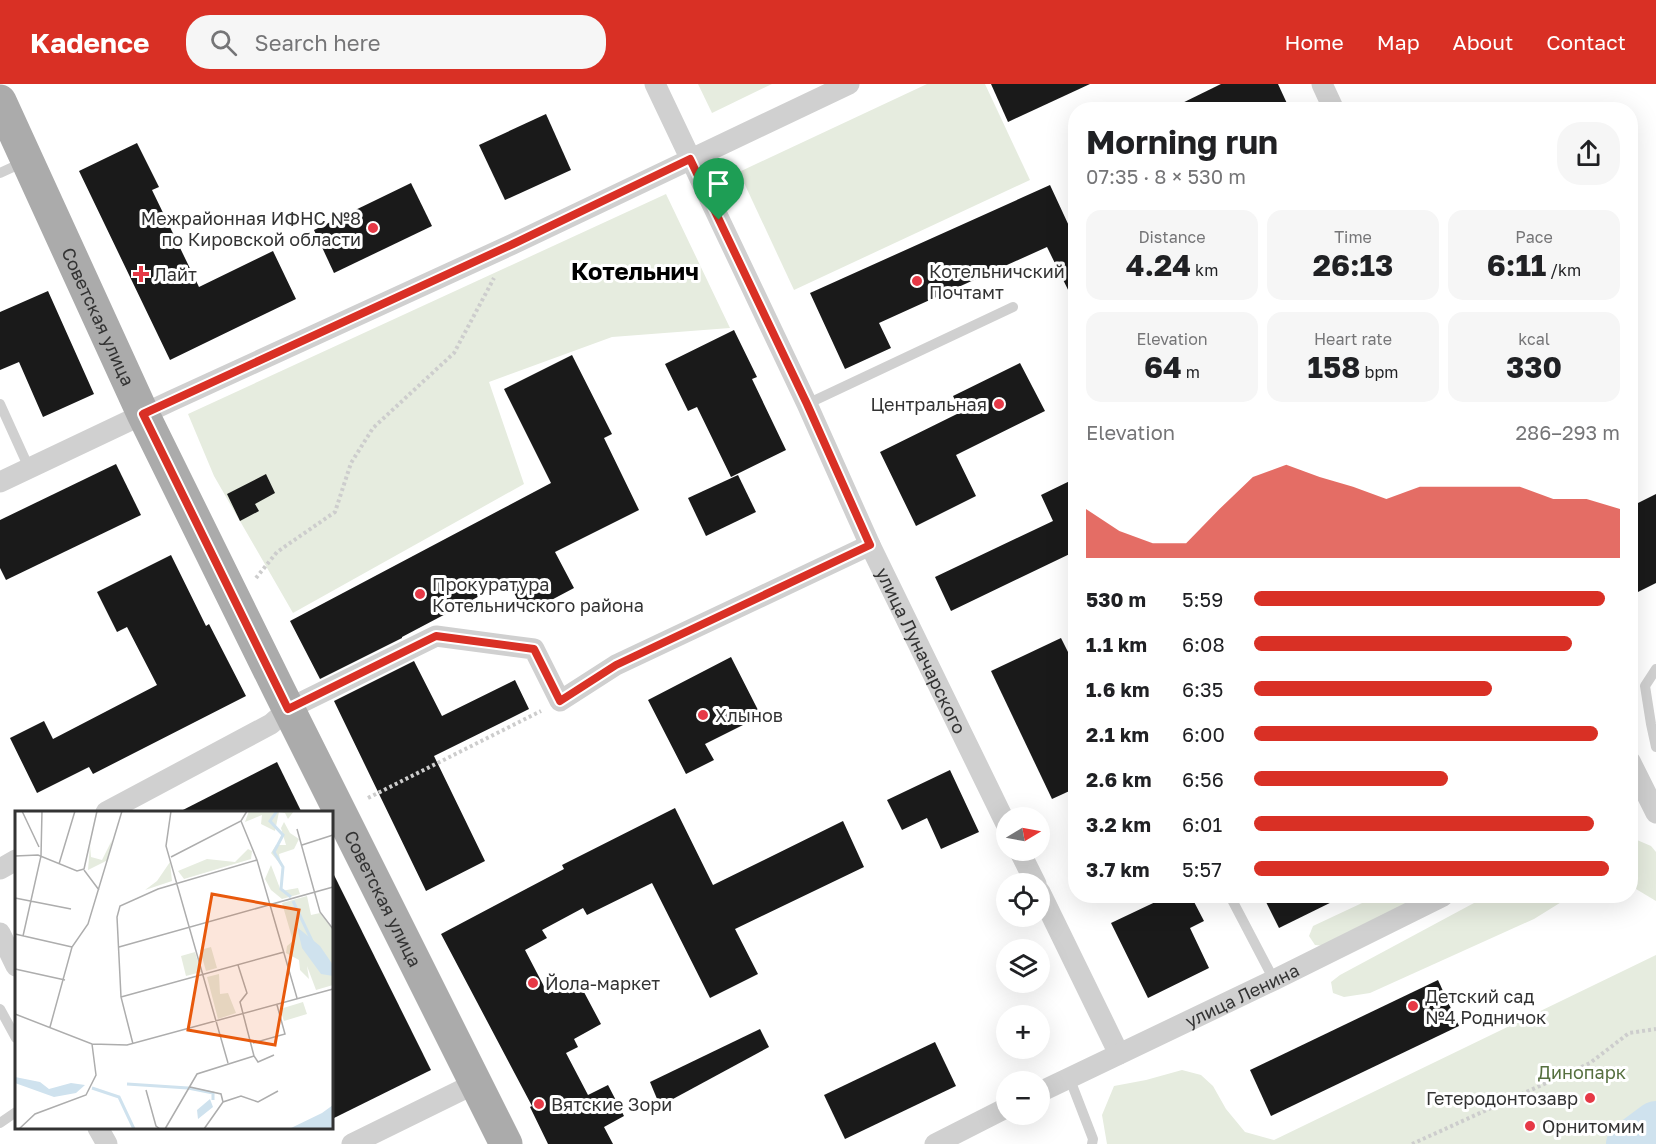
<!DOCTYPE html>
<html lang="en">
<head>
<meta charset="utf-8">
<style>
	body { margin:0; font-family:"Golos Text",sans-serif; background:#f6f6f6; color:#202124; height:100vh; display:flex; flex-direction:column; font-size:22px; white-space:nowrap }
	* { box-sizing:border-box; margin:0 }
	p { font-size:20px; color:#757577 }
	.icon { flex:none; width:33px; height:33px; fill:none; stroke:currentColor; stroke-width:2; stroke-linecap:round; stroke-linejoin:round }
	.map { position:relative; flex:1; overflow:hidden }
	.drawer { position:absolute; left:1068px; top:18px; width:570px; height:801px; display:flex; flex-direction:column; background:#fff; border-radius:24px; box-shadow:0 6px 24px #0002 }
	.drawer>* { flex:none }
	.needle { width:39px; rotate:80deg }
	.controls { position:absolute; left:996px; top:723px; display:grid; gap:12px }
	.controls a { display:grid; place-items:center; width:54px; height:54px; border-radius:50%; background:#fff; box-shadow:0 6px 24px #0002; font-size:30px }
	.pin { position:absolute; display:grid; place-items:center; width:51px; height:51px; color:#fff; margin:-62px -26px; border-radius:50% 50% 50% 0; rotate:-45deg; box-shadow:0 0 6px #0007 }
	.pin .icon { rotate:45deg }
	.round { display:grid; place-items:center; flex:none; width:63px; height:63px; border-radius:24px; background:#f6f6f6 }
	.headline { display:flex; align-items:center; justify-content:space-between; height:102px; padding:0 18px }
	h1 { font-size:33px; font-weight:700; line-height:45px }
	.metrics { display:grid; grid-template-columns:repeat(3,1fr); gap:9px; height:102px; padding:6px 18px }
	.metrics div { display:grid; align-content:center; border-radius:15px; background:#f6f6f6; text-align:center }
	.metrics b { font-size:30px; font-weight:700 }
	.metrics small { font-size:16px; font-weight:400 }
	.metrics p { font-size:16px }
	.chart { height:168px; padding:12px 18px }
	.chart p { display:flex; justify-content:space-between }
	.chart svg { width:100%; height:108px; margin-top:6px; fill:#d93025; opacity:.7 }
	ul { padding:0 18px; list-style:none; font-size:20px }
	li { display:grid; grid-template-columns:96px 72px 1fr; align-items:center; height:45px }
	li i { height:15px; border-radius:8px; background:#d93025 }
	header { display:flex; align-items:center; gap:36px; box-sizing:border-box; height:84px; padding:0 30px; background:#d93025; color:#fff }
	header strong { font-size:28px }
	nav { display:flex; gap:33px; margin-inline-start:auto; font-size:21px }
	.search { width:420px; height:54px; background:#f6f6f6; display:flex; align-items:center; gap:15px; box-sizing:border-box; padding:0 21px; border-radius:24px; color:#757577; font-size:22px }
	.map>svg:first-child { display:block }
	.green { fill:#e6ecdf }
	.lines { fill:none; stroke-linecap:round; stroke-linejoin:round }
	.river { stroke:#cfe2ee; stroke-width:46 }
	.building { fill:#1a1a1a }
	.path { stroke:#cdcdcd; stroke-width:4; stroke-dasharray:3 3; stroke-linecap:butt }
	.lane { stroke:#d0d0d0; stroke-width:10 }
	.street { stroke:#d0d0d0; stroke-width:21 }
	.primary { stroke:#ababab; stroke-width:33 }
	.route-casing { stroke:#fff; stroke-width:12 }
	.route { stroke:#d93025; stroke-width:8 }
	.poi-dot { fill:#e63946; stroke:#fff; stroke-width:2 }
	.labels { text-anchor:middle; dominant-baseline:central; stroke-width:6; stroke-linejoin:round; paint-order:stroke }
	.poi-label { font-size:18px; fill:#333; stroke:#fff; text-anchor:start }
	.street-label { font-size:18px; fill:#333; stroke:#fff }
	.park-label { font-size:18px; fill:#56703f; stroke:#fff }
	.district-label { font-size:24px; font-weight:bold; fill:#000; stroke:#fff }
	.inset-river { fill:none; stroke:#cfe2ee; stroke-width:3 }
	.inset-road { fill:none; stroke:#adadad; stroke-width:1.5 }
	.view { fill:#e8590c; fill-opacity:0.15; stroke:#e8590c; stroke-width:3 }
	.inset-edge { fill:none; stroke:#333; stroke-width:3 }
</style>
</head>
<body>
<header>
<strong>Kadence</strong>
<div class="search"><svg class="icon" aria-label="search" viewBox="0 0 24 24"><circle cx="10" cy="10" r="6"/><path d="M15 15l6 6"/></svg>Search here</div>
<nav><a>Home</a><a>Map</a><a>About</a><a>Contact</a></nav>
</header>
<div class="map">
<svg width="1656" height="1060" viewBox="0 0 1656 1060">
	<rect width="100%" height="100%" fill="#fff"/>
	<g class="green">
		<path d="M 698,0 L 772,0 L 712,29 Z"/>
		<path d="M 927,0 L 985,0 L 1030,96 L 794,206 L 739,88 Z"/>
		<path d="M 666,110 L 730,244 L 612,253 L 489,298 L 524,400 L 293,529 L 214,392 L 188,330 Z"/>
		<path d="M 1630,753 L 1651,762 L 1656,768 L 1656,817 L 1631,802 Z"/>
		<path d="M 1377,812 L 1428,812 L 1326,862 L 1315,861 L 1309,852 L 1313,842 Z"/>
		<path d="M 1487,812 L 1571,812 L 1534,835 L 1370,909 L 1344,913 L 1333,909 L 1331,898 L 1340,891 Z"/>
		<path d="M 1656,871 L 1656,1060 L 1107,1060 L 1102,1031 L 1114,1002 L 1146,996 L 1182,986 L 1201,991 L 1213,1002 L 1226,1025 L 1245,1048 L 1274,1056 Z"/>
	</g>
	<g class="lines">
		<path class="river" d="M 1629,1060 L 1656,1040"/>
	</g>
	<g class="building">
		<path d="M 991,0 L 1090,0 L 1008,38 Z"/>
		<path d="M 1221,0 L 1278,0 L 1290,26 L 1168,26 Z"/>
		<path d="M 546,30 L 571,86 L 505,116 L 479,61 Z"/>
		<path d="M 137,59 L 159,103 L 152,106 L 199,203 L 273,167 L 296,215 L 170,276 L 79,87 Z"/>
		<path d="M 411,99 L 432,142 L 334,189 L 314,146 Z"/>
		<path d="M 1050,101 L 1076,157 L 1076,222 L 1047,163 L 879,239 L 891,264 L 845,285 L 810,209 Z"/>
		<path d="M 48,207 L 94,310 L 43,333 L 19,278 L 0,286 L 0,228 Z"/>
		<path d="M 734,246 L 757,293 L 752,295 L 786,366 L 731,393 L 697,323 L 688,327 L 665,280 Z"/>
		<path d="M 572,271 L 612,350 L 604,354 L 639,426 L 555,468 L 574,504 L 525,530 L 508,497 L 402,553 L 402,554 L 320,595 L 290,537 L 551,399 L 504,305 Z"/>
		<path d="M 1020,279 L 1045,327 L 956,371 L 976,412 L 916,442 L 880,368 L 961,328 L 953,312 Z"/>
		<path d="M 116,380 L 141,431 L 6,496 L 0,484 L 0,436 Z"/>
		<path d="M 266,390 L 275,409 L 255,420 L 259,427 L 240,437 L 227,410 Z"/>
		<path d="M 738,391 L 756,428 L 706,452 L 688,414 Z"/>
		<path d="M 1076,394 L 1076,467 L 951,527 L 935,493 L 1053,437 L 1041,411 Z"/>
		<path d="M 1656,410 L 1656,499 L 1630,512 L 1630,423 Z"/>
		<path d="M 171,471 L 206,542 L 209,540 L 246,612 L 93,690 L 89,683 L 37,709 L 10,654 L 44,637 L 53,655 L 157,601 L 127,543 L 117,548 L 97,508 Z"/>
		<path d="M 1061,554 L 1076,584 L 1076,704 L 1052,715 L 991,587 Z"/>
		<path d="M 731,573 L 758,626 L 741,635 L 743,641 L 705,660 L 714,676 L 686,690 L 648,616 Z"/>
		<path d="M 414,577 L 442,632 L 515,596 L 529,625 L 434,672 L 485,777 L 426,807 L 334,617 Z"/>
		<path d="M 277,678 L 302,729 L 177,729 Z"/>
		<path d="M 950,686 L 979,748 L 941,765 L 927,734 L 902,746 L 887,716 Z"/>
		<path d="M 675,724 L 713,801 L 843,737 L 864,783 L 735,845 L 758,890 L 710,914 L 652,799 L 587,831 L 583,824 L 542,846 L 547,854 L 525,866 L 548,910 L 577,895 L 601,940 L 574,955 L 578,963 L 566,969 L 588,1011 L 608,1001 L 624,1032 L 604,1043 L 613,1060 L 548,1060 L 530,1023 L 532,1022 L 441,850 L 564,785 L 562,781 Z"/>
		<path d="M 332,787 L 431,986 L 332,1035 Z"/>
		<path d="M 1168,812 L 1191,812 L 1204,837 L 1190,844 L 1209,884 L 1148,914 L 1111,839 Z"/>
		<path d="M 1263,812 L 1344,812 L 1279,844 Z"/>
		<path d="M 1438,896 L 1459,942 L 1271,1032 L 1250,986 Z"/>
		<path d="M 760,945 L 769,963 L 660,1022 L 650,998 Z"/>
		<path d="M 935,958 L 956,1002 L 845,1055 L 824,1011 Z"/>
	</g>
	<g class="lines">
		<g class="path">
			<path d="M 256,494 L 277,468 L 335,428 L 351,379 L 373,344 L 454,269 L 494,194"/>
			<path d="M 368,714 L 541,627"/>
			<path d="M 1412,1060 L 1590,979 L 1629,949 L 1656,945"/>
		</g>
		<g class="lane">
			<path d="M 0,89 L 24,78"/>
			<path d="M 0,320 L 29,384"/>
			<path d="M 807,320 L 1013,223"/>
			<path d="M 1656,585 L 1645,602 L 1651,640 L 1656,663"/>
			<path d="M 1230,812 L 1274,896"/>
			<path d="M 0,925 L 16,954"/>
			<path d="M 1069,993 L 1093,1055 L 1092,1060"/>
			<path d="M 0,1039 L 16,1028"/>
		</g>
		<g class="street">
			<path id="s1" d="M 655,0 L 807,320 L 870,461 L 1006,740"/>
			<path d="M 1322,0 L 1334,26"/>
			<path d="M 0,398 L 171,317 L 513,160 L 849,0"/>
			<path d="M 1630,677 L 1656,729"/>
			<path d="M 106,728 L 271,640 L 288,625 L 436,552 L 534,565 L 560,617 L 616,581 L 870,461"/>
			<path d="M 1019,766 L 1036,800"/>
			<path d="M 0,785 L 16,776"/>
			<path d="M 1040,808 L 1119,970"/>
			<path d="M 0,849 L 16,882"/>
			<path id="s2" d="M 1040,1008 L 1274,896 L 1443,812"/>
			<path d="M 98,1044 L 107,1060"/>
			<path d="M 352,1060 L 476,999"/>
			<path d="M 935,1060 L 1006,1024"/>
		</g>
		<path class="primary" id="s3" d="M 0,17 L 143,330 L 280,608 L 506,1060"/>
	</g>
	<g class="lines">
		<g class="route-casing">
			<path id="route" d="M 690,75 L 807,320 L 870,461 L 616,581 L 560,617 L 534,565 L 436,552 L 288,625 L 143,330 L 513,160 Z"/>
		</g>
		<use href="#route" class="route"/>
	</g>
	<g class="poi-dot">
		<circle cx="373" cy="144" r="6"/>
		<path d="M138 181h6v6h6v6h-6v6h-6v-6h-6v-6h6z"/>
		<circle cx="917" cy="197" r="6"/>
		<circle cx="999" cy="320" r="6"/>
		<circle cx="420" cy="510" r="6"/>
		<circle cx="703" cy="631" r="6"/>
		<circle cx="533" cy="899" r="6"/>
		<circle cx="1413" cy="922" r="6"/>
		<circle cx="1590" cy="1014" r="6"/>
		<circle cx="539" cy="1020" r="6"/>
		<circle cx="1530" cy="1042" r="6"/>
	</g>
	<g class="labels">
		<g class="poi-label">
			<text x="361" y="134" text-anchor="end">Межрайонная ИФНС №8<tspan x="361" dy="21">по Кировской области</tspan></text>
			<text x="929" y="187">Котельничский<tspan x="929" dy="21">Почтамт</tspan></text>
			<text x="154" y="190">Лайт</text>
			<text x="987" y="320" text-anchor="end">Центральная</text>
			<text x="432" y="500">Прокуратура<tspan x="432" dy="21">Котельничского района</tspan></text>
			<text x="715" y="631">Хлынов</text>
			<text x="545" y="899">Йола-маркет</text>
			<text x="1425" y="912">Детский сад<tspan x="1425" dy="21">№4 Родничок</tspan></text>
			<text x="1578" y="1014" text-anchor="end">Гетеродонтозавр</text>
			<text x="551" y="1020">Вятские Зори</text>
			<text x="1542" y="1042">Орнитомим</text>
		</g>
		<g class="street-label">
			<text stroke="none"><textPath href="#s3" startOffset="237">Советская улица</textPath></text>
			<text stroke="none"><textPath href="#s1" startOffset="626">улица Луначарского</textPath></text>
			<text stroke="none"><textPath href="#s3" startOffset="885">Советская улица</textPath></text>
			<text stroke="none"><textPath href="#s2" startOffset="224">улица Ленина</textPath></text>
		</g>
		<g class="park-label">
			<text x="1582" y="988">Динопарк</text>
		</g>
		<g class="district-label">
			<text x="635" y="186">Котельнич</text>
		</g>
	</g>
	<g transform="translate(15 727)">
		<rect width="318" height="318" fill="#fff"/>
		<path d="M 234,0 L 279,0 L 273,8 L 270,2 L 264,1 L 260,20 L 246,13 L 247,4 L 230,11 ZM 269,11 L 275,22 L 284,28 L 279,38 L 264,43 L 266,54 L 256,42 L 261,34 L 271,34 L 266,17 ZM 97,29 L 93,49 L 73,59 L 75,34 L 76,46 L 87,49 ZM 233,38 L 237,40 L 236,48 L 169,68 L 163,60 L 192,48 L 220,51 ZM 155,51 L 157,70 L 130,79 L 142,70 ZM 256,54 L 266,80 L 283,77 L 285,83 L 267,88 L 256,79 L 250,68 ZM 292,85 L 296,104 L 305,102 L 318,119 L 318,174 L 301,179 L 292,155 L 294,168 L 285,159 L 284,149 L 271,142 L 272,135 L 278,130 L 267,92 ZM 196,136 L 202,157 L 191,160 L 185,139 ZM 180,141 L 186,161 L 171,165 L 166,145 ZM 204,163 L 205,183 L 213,182 L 221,202 L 203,208 L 192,166 ZM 288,191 L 292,203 L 269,210 L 265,198 Z" fill="#e6ecdf"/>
		<path d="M 282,116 L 305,135 L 318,154 L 318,165 L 306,163 L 287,137 ZM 0,266 L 25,271 L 34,278 L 56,272 L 70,274 L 61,282 L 39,286 L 0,272 ZM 195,288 L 198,296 L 183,308 L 182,299 ZM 318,294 L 318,318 L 274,318 L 307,302 Z" fill="#cfe2ee"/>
		<path class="inset-river" d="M 262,0 L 255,10 L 268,24 L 259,41 L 268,56 L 266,78 L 276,86M 278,90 L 298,132M 112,273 L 173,277 L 198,282 L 198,289M 77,277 L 104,286 L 119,318"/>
		<path class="inset-road" d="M 7,0 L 24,36M 156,0 L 151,35 L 213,252M 226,10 L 242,49 L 282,187M 282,18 L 305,101 L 318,118M 287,34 L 318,24M 0,45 L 23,44 L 62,60 L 69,58M 156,46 L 226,10 L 232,0M 44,53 L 60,0M 69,58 L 82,0M 69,59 L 84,79M 0,87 L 56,98M 0,123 L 57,136M 8,125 L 26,45 L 27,0M 104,136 L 318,76M 223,154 L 232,182 L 225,191 L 239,245M 0,158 L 50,169M 106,186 L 269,141M 0,203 L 77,233 L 112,234 L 318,178M 35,216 L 57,136 L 73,113 L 107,0M 238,232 L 270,223 L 262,194M 118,233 L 106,186 L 102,106 L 105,95 L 143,78 L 242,49M 239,245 L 243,251 L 259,244M 175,276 L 206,283 L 208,291M 131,279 L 141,315 L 145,318M 4,318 L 20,303 L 71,284 L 81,264 L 77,233M 150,318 L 182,263 L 239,245M 189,318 L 208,291 L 226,285 L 243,291 L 263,280"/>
		<path class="view" d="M 197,83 L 284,99 L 260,234 L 173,219 Z"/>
		<rect width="318" height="318" class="inset-edge"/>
	</g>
</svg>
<div class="controls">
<a><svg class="needle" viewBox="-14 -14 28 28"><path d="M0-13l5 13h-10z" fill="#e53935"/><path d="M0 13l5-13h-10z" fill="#757577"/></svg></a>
<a><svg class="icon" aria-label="locate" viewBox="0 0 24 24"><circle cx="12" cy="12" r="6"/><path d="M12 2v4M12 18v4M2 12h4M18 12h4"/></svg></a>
<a><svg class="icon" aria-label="layers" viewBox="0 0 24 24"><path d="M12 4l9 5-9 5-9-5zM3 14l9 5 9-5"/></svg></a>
<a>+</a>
<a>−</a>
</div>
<div class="pin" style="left:719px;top:136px;background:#1e9e55"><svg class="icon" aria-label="arrive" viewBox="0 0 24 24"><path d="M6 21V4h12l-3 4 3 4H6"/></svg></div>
<section class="drawer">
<div class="headline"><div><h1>Morning run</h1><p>07:35 · 8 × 530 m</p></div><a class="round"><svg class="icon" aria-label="share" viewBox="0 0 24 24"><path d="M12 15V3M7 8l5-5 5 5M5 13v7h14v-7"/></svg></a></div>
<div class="metrics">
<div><p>Distance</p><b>4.24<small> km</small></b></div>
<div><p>Time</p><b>26:13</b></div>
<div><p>Pace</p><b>6:11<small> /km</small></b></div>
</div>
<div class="metrics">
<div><p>Elevation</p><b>64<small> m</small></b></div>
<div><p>Heart rate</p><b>158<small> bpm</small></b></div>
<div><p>kcal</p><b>330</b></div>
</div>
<div class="chart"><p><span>Elevation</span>286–293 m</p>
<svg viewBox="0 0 160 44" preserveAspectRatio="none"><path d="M0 44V24L10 33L20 38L30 38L40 24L50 11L60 6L70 11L80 15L90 20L100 15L110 15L120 15L130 15L140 20L150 20L160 24V44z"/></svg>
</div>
<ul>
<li><b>530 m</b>5:59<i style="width:96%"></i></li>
<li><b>1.1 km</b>6:08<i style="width:87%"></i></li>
<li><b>1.6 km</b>6:35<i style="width:65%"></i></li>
<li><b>2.1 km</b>6:00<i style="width:94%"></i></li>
<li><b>2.6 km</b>6:56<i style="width:53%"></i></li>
<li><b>3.2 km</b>6:01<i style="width:93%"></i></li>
<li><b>3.7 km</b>5:57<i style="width:97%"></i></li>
</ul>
</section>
</div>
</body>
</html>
